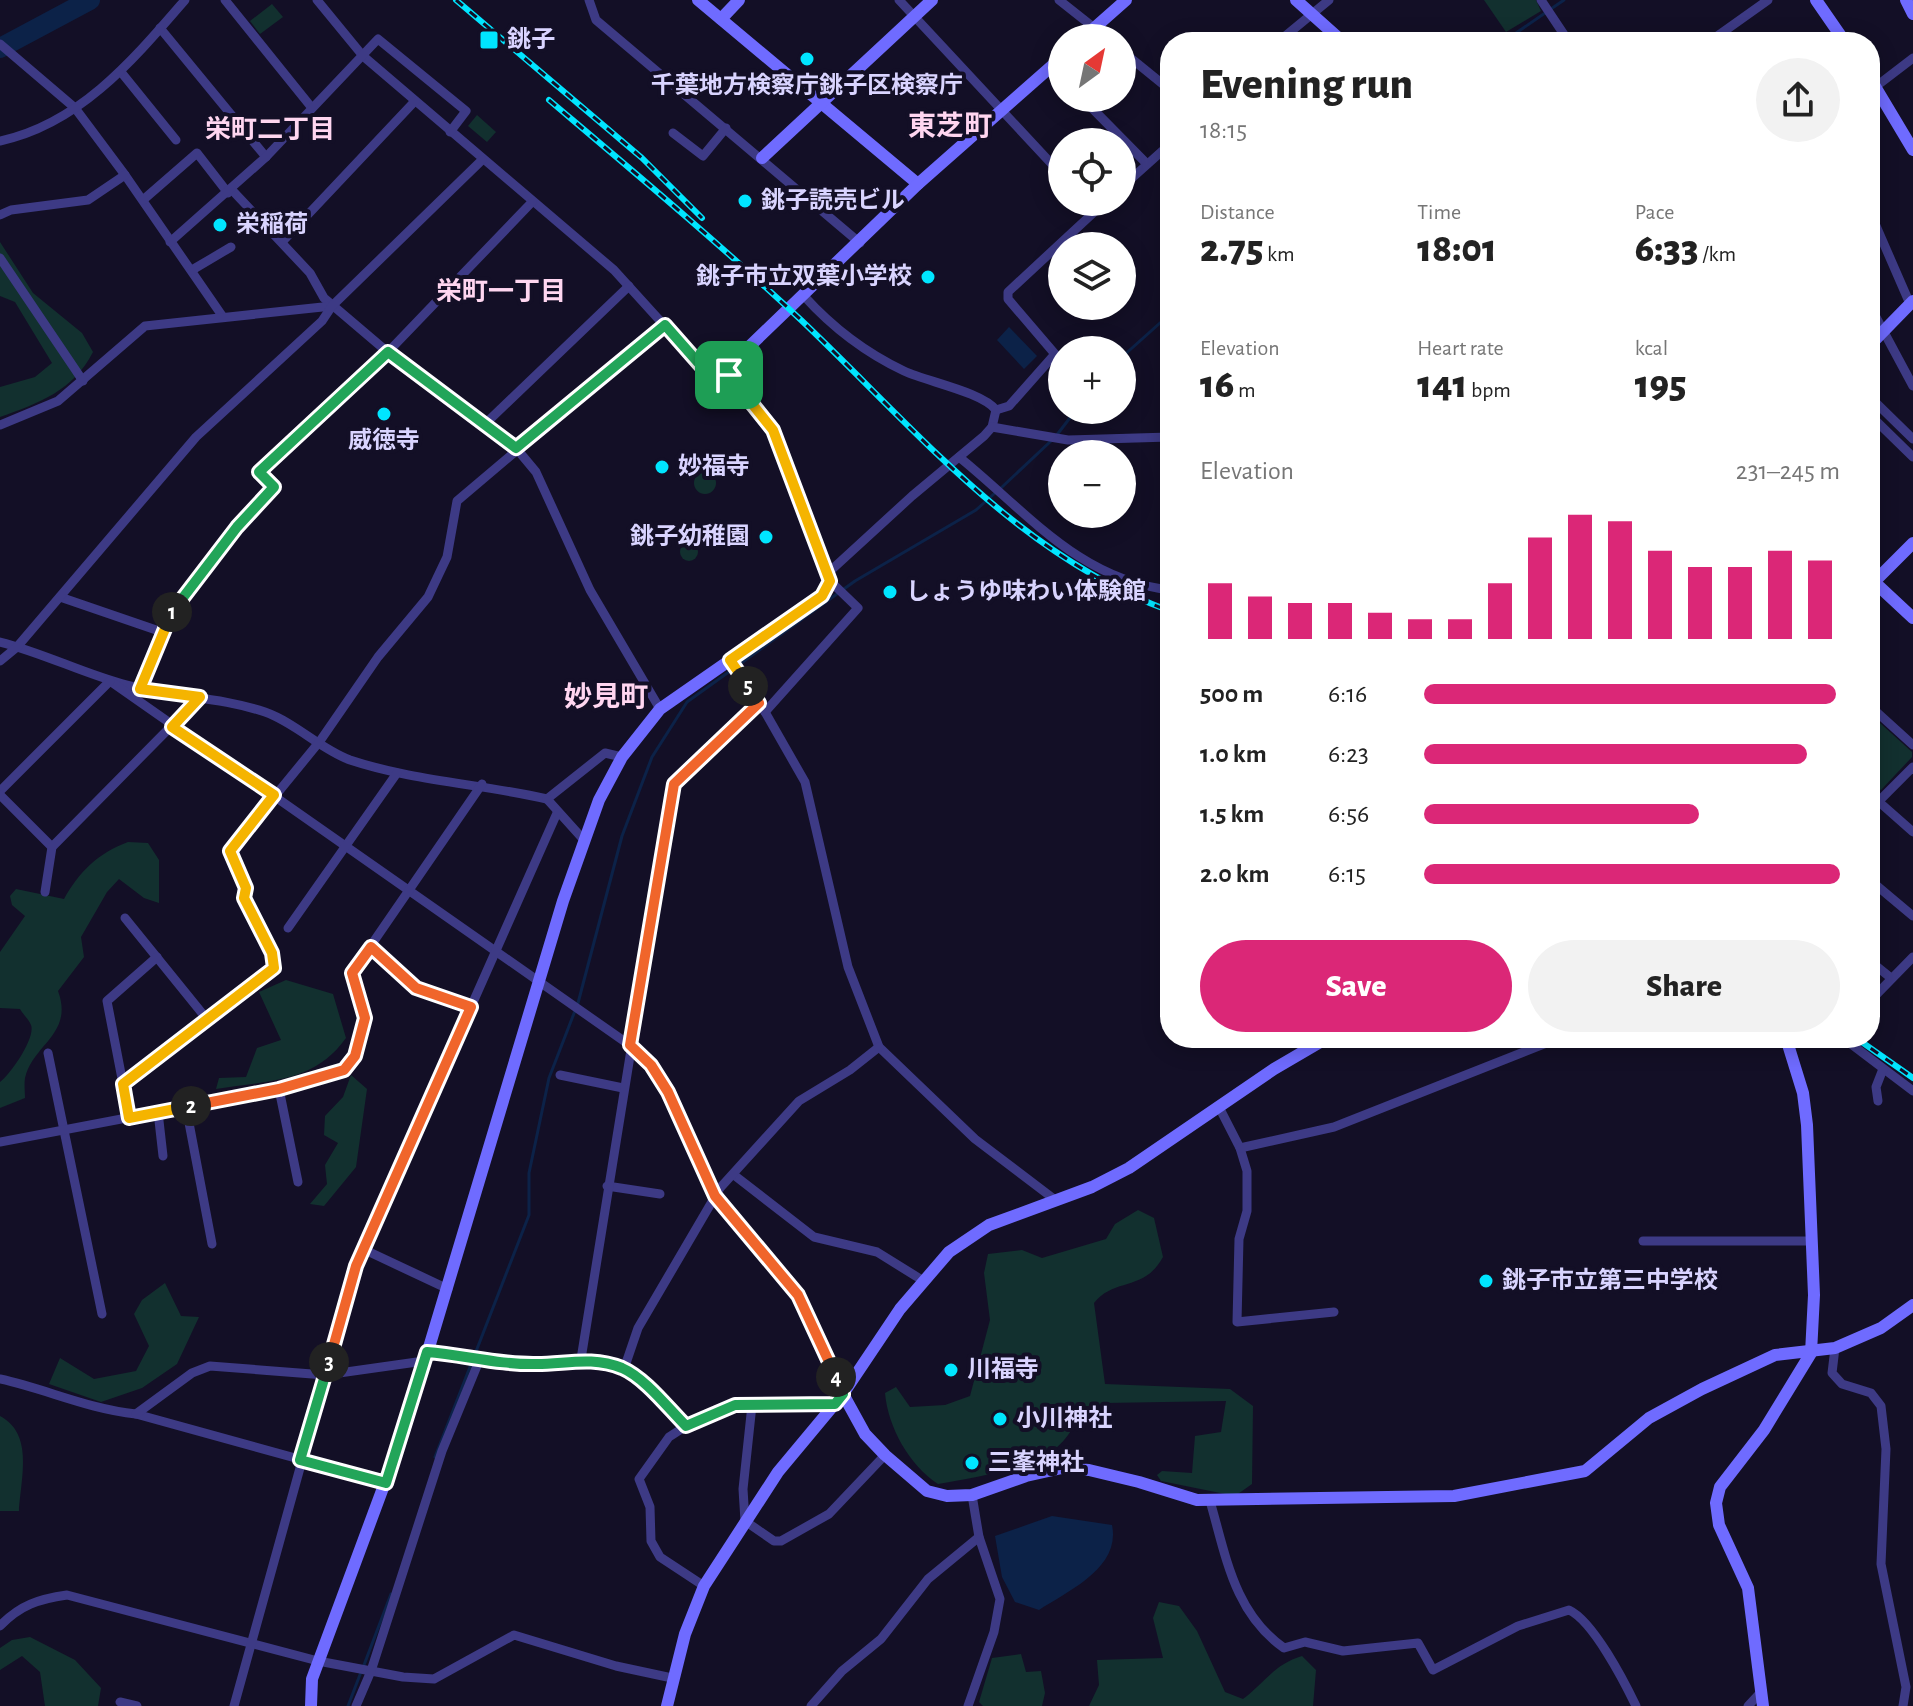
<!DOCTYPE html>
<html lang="en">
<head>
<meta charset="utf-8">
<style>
	body { margin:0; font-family:"Alegreya Sans","Noto Sans JP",sans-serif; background:#f2f2f2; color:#222; height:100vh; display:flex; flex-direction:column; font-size:30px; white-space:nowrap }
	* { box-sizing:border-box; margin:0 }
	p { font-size:26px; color:#767676 }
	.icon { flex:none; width:44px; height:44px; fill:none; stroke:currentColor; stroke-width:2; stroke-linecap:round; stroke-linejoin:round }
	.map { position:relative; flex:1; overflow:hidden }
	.panel { position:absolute; left:1160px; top:32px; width:720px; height:1016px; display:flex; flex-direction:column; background:#fff; border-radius:32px; box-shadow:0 4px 20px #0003 }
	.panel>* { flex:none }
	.needle { width:52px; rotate:33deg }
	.controls { position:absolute; left:1048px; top:24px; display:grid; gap:16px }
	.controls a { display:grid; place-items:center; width:88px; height:88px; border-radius:50%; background:#fff; box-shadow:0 4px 20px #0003; font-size:40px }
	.pin { position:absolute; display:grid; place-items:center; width:68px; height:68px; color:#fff; margin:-34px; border-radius:16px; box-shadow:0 4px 12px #0006 }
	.km { position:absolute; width:40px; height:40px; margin:-20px; border-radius:50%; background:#222; color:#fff; font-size:22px; line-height:40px; text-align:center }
	.round { display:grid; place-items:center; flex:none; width:84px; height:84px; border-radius:42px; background:#f2f2f2 }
	.overview { display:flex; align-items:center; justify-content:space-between; height:136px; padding:0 40px }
	h1 { font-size:44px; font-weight:800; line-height:60px }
	.metrics { display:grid; grid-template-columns:repeat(3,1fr); gap:12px; height:136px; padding:8px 40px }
	.metrics div { display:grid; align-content:center }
	.metrics b { font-size:40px; font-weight:800 }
	.metrics small { font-size:22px; font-weight:400 }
	.metrics p { font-size:22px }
	.chart { height:224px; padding:16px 40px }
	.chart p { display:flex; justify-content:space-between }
	.chart svg { width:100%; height:144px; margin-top:8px; stroke:#db2777; stroke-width:6 }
	.button { display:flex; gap:16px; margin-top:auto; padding:16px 40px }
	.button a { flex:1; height:92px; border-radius:48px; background:#db2777; color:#fff; font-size:32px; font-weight:800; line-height:92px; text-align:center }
	.button a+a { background:#f2f2f2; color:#222 }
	ul { padding:0 40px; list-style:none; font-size:26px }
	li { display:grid; grid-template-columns:128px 96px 1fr; align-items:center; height:60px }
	li i { height:20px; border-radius:10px; background:#db2777 }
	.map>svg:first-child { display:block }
	.green { fill:#12302f }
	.water { fill:#0c2248 }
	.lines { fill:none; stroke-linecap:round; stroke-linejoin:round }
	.stream { stroke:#0c2248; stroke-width:3 }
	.river { stroke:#0c2248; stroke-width:20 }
	.street { stroke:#3d3a85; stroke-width:9 }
	.secondary { stroke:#6f6bff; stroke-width:12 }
	.rail-casing { stroke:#00e5ff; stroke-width:6 }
	.rail { stroke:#130f26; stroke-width:3; stroke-dasharray:9; stroke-linecap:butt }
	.split-1-casing { stroke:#fff; stroke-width:16 }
	.split-2-casing { stroke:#fff; stroke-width:16 }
	.split-3-casing { stroke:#fff; stroke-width:16 }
	.split-4-casing { stroke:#fff; stroke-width:16 }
	.split-5-casing { stroke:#fff; stroke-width:16 }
	.split-6-casing { stroke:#fff; stroke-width:16 }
	.split-1 { stroke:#22a559; stroke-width:10 }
	.split-2 { stroke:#f5b400; stroke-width:10 }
	.split-3 { stroke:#f0652b; stroke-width:10 }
	.split-4 { stroke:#22a559; stroke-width:10 }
	.split-5 { stroke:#f0652b; stroke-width:10 }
	.split-6 { stroke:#f5b400; stroke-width:10 }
	.poi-dot { fill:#00e5ff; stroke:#130f26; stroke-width:3 }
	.labels { text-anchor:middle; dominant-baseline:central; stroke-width:8; stroke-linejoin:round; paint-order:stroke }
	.poi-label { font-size:24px; font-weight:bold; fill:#d9d4ff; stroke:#130f26; text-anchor:start }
	.neighbourhood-label { font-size:26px; font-weight:bold; fill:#ffd6f0; stroke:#130f26 }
	.quarter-label { font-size:28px; font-weight:bold; fill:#ffd6f0; stroke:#130f26 }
</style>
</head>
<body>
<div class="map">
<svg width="1913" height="1706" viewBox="0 0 1913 1706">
	<rect width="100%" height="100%" fill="#130f26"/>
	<g class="green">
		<path d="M 1484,0 L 1536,0 L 1541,11 L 1506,32 Z"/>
		<path d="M 272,4 L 283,17 L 260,34 L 250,21 Z"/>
		<path d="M 477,115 L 496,132 L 487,142 L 468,126 Z"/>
		<path d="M 0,242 L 33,293 L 82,333 L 93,352 C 73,391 39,403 0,417 L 0,387 L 35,377 L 52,363 L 15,302 L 0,296 Z"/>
		<circle cx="705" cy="483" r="11"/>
		<circle cx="689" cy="552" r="9"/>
		<path d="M 1870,714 L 1912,752 L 1912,757 L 1881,790 L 1870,784 Z"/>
		<path d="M 128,842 L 148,843 L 159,860 L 159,903 L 144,898 L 119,879 L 107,892 L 81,937 L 84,957 L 58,991 C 74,1034 33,1044 25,1078 C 24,1084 25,1092 25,1098 L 0,1108 L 0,1082 C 10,1075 36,1038 31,1025 C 29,1020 23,1014 20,1009 L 0,1008 L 0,952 L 25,916 L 12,905 L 10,896 L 16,889 L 64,899 C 79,872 98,853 128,842 Z"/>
		<path d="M 286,980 L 333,994 L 346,1038 C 313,1084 268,1080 216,1089 L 219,1078 L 246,1077 L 257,1048 L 281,1040 L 259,992 Z"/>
		<path d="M 351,1075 L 367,1089 L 356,1167 L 324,1206 L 310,1204 L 327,1184 L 325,1165 L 338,1143 L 324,1135 L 325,1116 L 343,1097 Z"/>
		<path d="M 1138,1210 L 1154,1218 L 1163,1257 C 1144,1292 1115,1277 1094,1303 L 1105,1384 L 1230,1389 L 1253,1406 L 1252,1484 L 1235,1496 L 1161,1481 L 1157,1475 L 1162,1471 L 1192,1473 L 1195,1436 L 1221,1432 L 1226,1401 L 1104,1403 C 1074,1411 1077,1431 1056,1448 C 1028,1469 973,1478 938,1484 C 909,1465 888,1427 885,1393 L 896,1387 L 910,1407 L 945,1405 L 970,1396 L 990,1320 L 984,1273 L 988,1254 L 1022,1250 L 1042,1258 L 1106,1239 L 1115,1224 Z"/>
		<path d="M 165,1283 L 181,1316 L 199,1317 L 177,1364 L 142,1388 L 101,1402 L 49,1384 L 60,1358 L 94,1379 L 136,1371 L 149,1346 L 134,1314 L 142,1300 Z"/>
		<path d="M 0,1416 C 34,1434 21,1478 19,1511 L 0,1511 Z"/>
		<path d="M 1159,1602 L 1179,1606 L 1197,1631 L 1225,1692 L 1243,1699 C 1266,1681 1275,1664 1302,1656 L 1316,1670 L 1313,1706 L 1089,1706 L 1099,1685 L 1097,1660 L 1163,1658 L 1153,1618 Z"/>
		<path d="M 30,1637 L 75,1660 L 101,1688 L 98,1706 L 45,1706 L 40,1672 L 22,1656 L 0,1670 L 0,1648 L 12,1640 Z"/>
		<path d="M 1021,1654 L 1026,1672 L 1041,1671 L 1045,1693 L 1042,1706 L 983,1706 L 979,1702 L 992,1658 Z"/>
	</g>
	<g class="water">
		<path d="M 1009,327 L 1037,356 L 1024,369 L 997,340 Z"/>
		<path d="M 1052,1516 L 1112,1525 C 1121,1568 1068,1591 1039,1610 L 1015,1602 L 1002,1577 L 995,1536 Z"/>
	</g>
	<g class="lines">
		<g class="stream">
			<path d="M 1496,42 L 1516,33 L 1564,0"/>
			<path d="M 1122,357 L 1170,314"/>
			<path d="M 1056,436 L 1076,410"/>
			<path d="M 1001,488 L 1051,441"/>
			<path d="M 435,1457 L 529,1215 L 529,1173 L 549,1078 L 578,1003 L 622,836 L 652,757 L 687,702 L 855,581 L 976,510 L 995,493"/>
			<path d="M 364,1665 L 391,1594"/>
			<path d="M 348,1706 L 361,1672"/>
		</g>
		<path class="river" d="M 0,48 L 90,0"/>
		<g class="street">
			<path d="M 225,0 L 312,108"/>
			<path d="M 317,0 L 363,56 L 614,270 L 702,367 L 729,375"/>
			<path d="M 589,0 L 596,20 L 860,243"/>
			<path d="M 899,0 L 1062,175"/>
			<path d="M 1059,0 L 1107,38"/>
			<path d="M 1541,0 L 1569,42"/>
			<path d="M 160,28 L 266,157"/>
			<path d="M 1278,42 L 1329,0"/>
			<path d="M 1709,42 L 1768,0"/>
			<path d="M 0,44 L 75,108 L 125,175 L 223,317"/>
			<path d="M 1122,51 L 1170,90"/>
			<path d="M 1051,66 L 1062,77"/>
			<path d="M 121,72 L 176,140"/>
			<path d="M 1870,91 L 1913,58"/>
			<path d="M 1082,98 L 1147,164"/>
			<path d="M 673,133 L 703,156 L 726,128"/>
			<path d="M 0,141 C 80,124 134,59 185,0"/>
			<path d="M 1122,187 L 1170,144"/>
			<path d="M 232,190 L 310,273 L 324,298 L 384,349 L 516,448 L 536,472 L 590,590 L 660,709"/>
			<path d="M 143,200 L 197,153 L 228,193"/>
			<path d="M 1870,212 L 1910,304"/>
			<path d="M 0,215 L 11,210 L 88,200 L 125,175"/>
			<path d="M 283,241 L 415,101"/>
			<path d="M 170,242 L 266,157 L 378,39 L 466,111 L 450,132"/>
			<path d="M 0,258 L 83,381"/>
			<path d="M 192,270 L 231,247"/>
			<path d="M 804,296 C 832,327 866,353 904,371 C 928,382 982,392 996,410 L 992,427 L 984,436 L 912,496 L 828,573"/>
			<path d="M 1870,306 L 1913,386"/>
			<path d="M 1870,397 L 1913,439"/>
			<path d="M 996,410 L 1009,406 L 1055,354 L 1008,299 L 1008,292 L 1105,202"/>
			<path d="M 1870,415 L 1913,457"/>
			<path d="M 485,424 L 629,286"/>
			<path d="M 0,425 L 58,401 L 145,326 L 332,306"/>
			<path d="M 992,427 L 1068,440 L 1170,437"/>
			<path d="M 959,457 C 1026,511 1079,580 1170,590"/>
			<path d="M 60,597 L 162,632"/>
			<path d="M 0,642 C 44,653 84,674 127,685 C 173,697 220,697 265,712 C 296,723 320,749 350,760 C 413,781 482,784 547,799 L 605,753 L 622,757"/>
			<path d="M 730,660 L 765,712 L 805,782 L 848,967 L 879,1047 L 975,1139 L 1054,1199"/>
			<path d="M 0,661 L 17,647 L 196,437 L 322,321 L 332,306 L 482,160"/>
			<path d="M 110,681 L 641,1053 L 668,1092 L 715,1196 L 798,1295 L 843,1394"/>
			<path d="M 140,689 L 179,601 L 237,527 L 274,487 L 259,472 L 388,352 L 532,202"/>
			<path d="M 1870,706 L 1913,745"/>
			<path d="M 765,712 L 858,608 L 830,581"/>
			<path d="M 0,791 L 110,681"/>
			<path d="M 1870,794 L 1913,832"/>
			<path d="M 0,795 L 52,847"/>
			<path d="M 547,799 L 583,839"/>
			<path d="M 1870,810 L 1913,767"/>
			<path d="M 1870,880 L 1913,916"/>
			<path d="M 45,892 L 52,847 L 200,697"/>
			<path d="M 125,918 L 206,1018"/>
			<path d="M 288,928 L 397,773"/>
			<path d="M 371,947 L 416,988 L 471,1007"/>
			<path d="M 1870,961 L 1891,978"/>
			<path d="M 1870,1001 L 1913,957"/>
			<path d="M 1843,1038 L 1913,1091"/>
			<path d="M 48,1053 L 102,1314"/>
			<path d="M 560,1075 L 623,1088"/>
			<path d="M 123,1084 L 107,1001 L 157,957"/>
			<path d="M 279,1089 L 298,1182"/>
			<path d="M 1878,1101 L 1876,1087 L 1883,1069"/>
			<path d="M 186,1107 L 212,1244"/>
			<path d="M 1219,1107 L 1240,1148 L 1247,1171 L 1247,1211 L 1239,1239 L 1237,1322 L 1334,1312"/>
			<path d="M 158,1112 L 163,1156"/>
			<path d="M 129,1118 L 123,1084 L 274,968 L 272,953 L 244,898 L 246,888 L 230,851 L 320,741 L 378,657 L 428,597 L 447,557 L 457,501 L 665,325"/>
			<path d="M 0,1142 L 279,1089 L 344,1070 L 355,1056 L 365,1018 L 352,973 L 482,784"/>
			<path d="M 1240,1148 L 1334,1127 L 1559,1038"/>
			<path d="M 734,1175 L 814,1237 L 877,1252 L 922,1280"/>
			<path d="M 607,1186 L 660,1194"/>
			<path d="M 1643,1241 L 1812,1241"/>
			<path d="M 363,1249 L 448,1289"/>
			<path d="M 1835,1348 L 1832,1373 L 1842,1384 L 1871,1393 L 1881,1406 L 1886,1449 L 1881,1564 L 1906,1687 L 1903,1706"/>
			<path d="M 427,1352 C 465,1355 499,1365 537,1364 C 566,1364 593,1356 622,1368 C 645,1378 668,1409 686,1426 L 735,1405 L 835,1404"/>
			<path d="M 581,1359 L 674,784 L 759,703"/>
			<path d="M 624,1369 L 638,1328 L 720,1188 L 799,1101 L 850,1070 L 879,1047"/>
			<path d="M 0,1379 C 46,1389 88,1409 136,1414 L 386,1483"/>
			<path d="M 752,1405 L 743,1489 L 745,1521 L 774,1541 L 781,1541 L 829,1514 L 885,1455"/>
			<path d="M 136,1414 L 192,1373 L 210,1366 L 325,1375 L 424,1361"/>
			<path d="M 686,1426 L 669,1437 L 639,1479 L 650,1507 L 651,1541 L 660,1557 L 704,1586"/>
			<path d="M 1210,1501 C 1226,1556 1234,1613 1284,1648 L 1305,1642 L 1343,1651 L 1418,1643 L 1433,1670 L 1518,1626 L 1569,1610 C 1593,1621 1624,1681 1636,1706"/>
			<path d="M 0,1626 C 20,1605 39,1599 67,1595 L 318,1661 L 403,1677 L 434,1679 L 514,1635 L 616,1666 L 672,1678"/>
			<path d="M 120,1702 L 137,1706"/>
			<path d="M 234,1706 L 356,1266 L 557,813"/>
			<path d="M 356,1706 L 371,1671 L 442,1451 L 479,1361"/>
			<path d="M 811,1706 L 842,1671 L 881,1639 L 928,1579 L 979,1537"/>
			<path d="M 968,1706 L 994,1632 L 1000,1599 L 979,1537 L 972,1495"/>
			<path d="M 1748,1706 L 1761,1692"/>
		</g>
		<g class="secondary">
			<path d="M 698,0 L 918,184"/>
			<path d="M 1296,0 L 1343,42"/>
			<path d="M 1816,0 L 1845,42"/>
			<path d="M 1906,0 L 1913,14"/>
			<path d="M 721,19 L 739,0"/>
			<path d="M 1083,38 L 1126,0"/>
			<path d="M 1870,78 L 1913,150"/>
			<path d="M 762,158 L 932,0"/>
			<path d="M 1870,345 L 1913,301"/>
			<path d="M 1870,578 L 1913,618"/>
			<path d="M 1870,586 L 1913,543"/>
			<path d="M 843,1394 L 865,1434 L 885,1455 L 927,1491 L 947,1496 L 972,1495 L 1026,1476 L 1062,1468 L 1089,1470 L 1139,1482 L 1197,1500 L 1454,1496 L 1585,1471 L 1649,1418 L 1702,1389 L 1775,1355 L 1835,1348 L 1881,1328 L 1913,1305"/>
			<path d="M 311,1706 L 312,1679 L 403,1434 L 563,901 L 599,800 L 622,757 L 660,709 L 822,596 L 830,581 L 773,430 L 732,380 L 729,366 L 918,184 L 1062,57"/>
			<path d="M 667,1706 L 685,1634 L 704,1586 L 778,1472 L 843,1394 L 900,1309 L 949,1252 L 989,1225 L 1092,1187 L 1129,1168 L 1274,1069 L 1327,1038"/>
			<path d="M 1763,1706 L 1748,1588 L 1719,1525 L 1716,1503 L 1720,1487 L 1764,1430 L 1811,1353 L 1814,1295 L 1807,1125 L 1803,1093 L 1786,1038"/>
		</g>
		<g class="rail-casing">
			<g id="rail">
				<path d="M 456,0 L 642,158 L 702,218"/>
				<path d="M 549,100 C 634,172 720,244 801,320 C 917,430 1017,555 1170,611"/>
				<path d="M 1856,1038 L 1913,1078"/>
			</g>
		</g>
		<use href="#rail" class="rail"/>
	</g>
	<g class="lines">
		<g class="split-1-casing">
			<path id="split-1" d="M 172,612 L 237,527 L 274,487 L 259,472 L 388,352 L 516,448 L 665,325 L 702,367 L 729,375"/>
		</g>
		<g class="split-2-casing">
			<path id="split-2" d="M 172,612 L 140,689 L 200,697 L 172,727 L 274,795 L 230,851 L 246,888 L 244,898 L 272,953 L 274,968 L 123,1084 L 129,1118 L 191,1106"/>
		</g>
		<g class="split-3-casing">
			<path id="split-3" d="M 191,1106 L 279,1089 L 344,1070 L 355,1056 L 365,1018 L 352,973 L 371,947 L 416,988 L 471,1007 L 356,1266 L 329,1362"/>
		</g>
		<g class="split-4-casing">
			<path id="split-4" d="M 329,1362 L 300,1460 L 386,1483 L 427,1352 C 465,1355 499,1365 537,1364 C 566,1364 592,1356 622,1368 C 645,1378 668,1408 686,1426 L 735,1405 L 835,1404 L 843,1394 L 836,1377"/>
		</g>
		<g class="split-5-casing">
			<path id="split-5" d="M 748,686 L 759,703 L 674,784 L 630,1045 L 651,1065 L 668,1092 L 715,1196 L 798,1295 L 836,1377"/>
		</g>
		<g class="split-6-casing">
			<path id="split-6" d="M 729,375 L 773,430 L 830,581 L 822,596 L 730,660 L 748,686"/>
		</g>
		<use href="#split-1" class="split-1"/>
		<use href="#split-2" class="split-2"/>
		<use href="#split-3" class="split-3"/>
		<use href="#split-4" class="split-4"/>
		<use href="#split-5" class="split-5"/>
		<use href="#split-6" class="split-6"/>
	</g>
	<g class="poi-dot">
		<rect x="479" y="30" width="20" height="20" rx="4"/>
		<circle cx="807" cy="59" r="8"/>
		<circle cx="745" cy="201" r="8"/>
		<circle cx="220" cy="225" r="8"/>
		<circle cx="928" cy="277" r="8"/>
		<circle cx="384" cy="414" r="8"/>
		<circle cx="662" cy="467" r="8"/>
		<circle cx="766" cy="537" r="8"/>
		<circle cx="890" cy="592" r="8"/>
		<circle cx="1486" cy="1281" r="8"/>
		<circle cx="951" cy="1370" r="8"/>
		<circle cx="1000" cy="1419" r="8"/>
		<circle cx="972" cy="1463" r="8"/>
	</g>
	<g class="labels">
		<g class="poi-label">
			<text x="507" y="40">銚子</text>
			<text x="807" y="86" text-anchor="middle">千葉地方検察庁銚子区検察庁</text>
			<text x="761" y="201">銚子読売ビル</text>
			<text x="236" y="225">栄稲荷</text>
			<text x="912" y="277" text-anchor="end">銚子市立双葉小学校</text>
			<text x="384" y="441" text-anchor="middle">威徳寺</text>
			<text x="678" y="467">妙福寺</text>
			<text x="750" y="537" text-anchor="end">銚子幼稚園</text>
			<text x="906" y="592">しょうゆ味わい体験館</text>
			<text x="1502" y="1281">銚子市立第三中学校</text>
			<text x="967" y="1370">川福寺</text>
			<text x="1016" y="1419">小川神社</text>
			<text x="988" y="1463">三峯神社</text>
		</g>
		<g class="neighbourhood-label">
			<text x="270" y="130">栄町二丁目</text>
			<text x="501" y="292">栄町一丁目</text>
		</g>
		<g class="quarter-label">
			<text x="950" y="127">東芝町</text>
			<text x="606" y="698">妙見町</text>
		</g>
	</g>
</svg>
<div class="controls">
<a><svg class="needle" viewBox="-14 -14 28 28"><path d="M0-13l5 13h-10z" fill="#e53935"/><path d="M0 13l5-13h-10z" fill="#767676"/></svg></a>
<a><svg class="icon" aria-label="locate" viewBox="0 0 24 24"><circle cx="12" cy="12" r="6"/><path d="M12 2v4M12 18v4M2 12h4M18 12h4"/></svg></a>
<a><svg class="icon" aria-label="layers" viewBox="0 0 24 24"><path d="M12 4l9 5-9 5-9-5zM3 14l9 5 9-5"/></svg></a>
<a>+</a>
<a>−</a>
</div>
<div class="pin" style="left:729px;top:375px;background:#1e9e55"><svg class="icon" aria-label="arrive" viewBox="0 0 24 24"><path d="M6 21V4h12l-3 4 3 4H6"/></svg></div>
<b class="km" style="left:172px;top:612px">1</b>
<b class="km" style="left:191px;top:1106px">2</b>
<b class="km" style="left:329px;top:1362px">3</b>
<b class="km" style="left:836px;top:1377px">4</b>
<b class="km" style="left:748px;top:686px">5</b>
<section class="panel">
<div class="overview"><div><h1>Evening run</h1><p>18:15</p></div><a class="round"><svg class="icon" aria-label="share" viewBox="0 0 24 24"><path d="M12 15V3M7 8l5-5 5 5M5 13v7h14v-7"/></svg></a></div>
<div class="metrics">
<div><p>Distance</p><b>2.75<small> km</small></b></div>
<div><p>Time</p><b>18:01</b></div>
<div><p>Pace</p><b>6:33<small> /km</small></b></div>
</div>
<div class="metrics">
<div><p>Elevation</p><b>16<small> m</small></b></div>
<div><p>Heart rate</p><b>141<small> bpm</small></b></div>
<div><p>kcal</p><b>195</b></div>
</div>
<div class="chart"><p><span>Elevation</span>231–245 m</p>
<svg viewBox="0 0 160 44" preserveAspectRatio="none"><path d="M5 44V27M15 44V31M25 44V33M35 44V33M45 44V36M55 44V38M65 44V38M75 44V27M85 44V13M95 44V6M105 44V8M115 44V17M125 44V22M135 44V22M145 44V17M155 44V20"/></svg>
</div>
<ul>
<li><b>500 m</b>6:16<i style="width:99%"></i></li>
<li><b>1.0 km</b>6:23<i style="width:92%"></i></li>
<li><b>1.5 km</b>6:56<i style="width:66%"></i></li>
<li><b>2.0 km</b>6:15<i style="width:100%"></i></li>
</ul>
<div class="button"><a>Save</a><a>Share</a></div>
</section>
</div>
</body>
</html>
